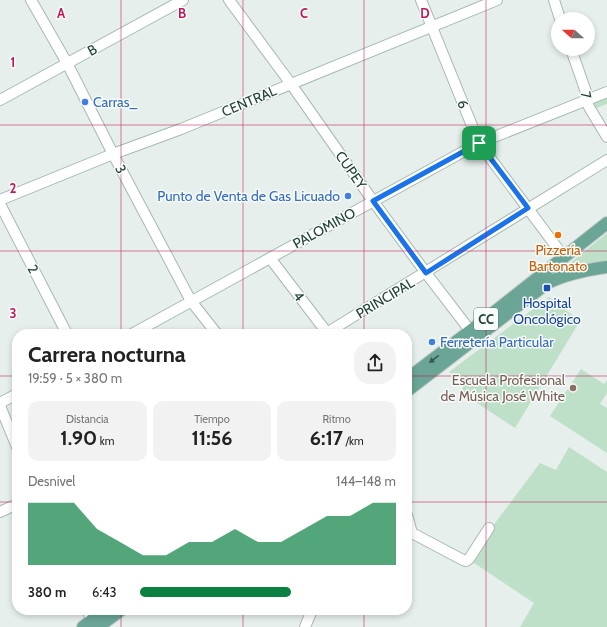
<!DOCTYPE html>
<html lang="es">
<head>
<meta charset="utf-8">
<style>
	body { margin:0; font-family:Cabin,sans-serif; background:#f2f2f2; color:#222; height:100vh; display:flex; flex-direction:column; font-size:15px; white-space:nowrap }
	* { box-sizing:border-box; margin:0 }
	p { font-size:13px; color:#767676 }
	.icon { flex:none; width:22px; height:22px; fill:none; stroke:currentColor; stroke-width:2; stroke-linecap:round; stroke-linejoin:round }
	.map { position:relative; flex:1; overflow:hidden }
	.sheet { position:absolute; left:12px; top:329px; width:400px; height:286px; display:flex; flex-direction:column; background:#fff; border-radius:16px; box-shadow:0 2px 6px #0003 }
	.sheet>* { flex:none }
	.needle { width:26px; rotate:291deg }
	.controls { position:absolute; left:551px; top:12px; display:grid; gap:8px }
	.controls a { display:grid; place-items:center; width:44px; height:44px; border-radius:50%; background:#fff; box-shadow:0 2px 6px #0003; font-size:20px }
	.pin { position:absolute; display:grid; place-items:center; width:34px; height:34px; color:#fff; margin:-17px; border-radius:8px; box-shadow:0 2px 6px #0006 }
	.round { display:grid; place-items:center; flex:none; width:42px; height:42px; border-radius:16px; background:#f2f2f2 }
	.headline { display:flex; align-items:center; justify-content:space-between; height:68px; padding:0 16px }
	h1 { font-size:22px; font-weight:800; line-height:30px }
	.stats { display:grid; grid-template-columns:repeat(3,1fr); gap:6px; height:68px; padding:4px 16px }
	.stats div { display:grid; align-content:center; border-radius:10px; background:#f2f2f2; text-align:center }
	.stats b { font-size:20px; font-weight:800 }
	.stats small { font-size:11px; font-weight:400 }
	.stats p { font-size:11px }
	.chart { height:112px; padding:8px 16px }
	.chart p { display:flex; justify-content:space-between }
	.chart svg { width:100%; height:72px; margin-top:4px; fill:#0b8043; opacity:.7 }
	ul { padding:0 16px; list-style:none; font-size:13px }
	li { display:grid; grid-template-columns:64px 48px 1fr; align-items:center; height:30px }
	li i { height:10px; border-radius:5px; background:#0b8043 }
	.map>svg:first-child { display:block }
	.green { fill:#bfe0c8 }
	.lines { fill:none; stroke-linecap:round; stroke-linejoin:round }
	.minor-casing { stroke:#a8b8b2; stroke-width:12 }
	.major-casing { stroke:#c2cac8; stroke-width:14 }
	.minor { stroke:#fff; stroke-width:10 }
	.major { stroke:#6aa596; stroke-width:12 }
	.oneway { fill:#365b51 }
	.route-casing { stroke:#fff; stroke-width:8 }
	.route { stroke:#1a73e8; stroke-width:5 }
	.grid { fill:none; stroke:#c2185b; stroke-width:1; stroke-opacity:0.55 }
	.shop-dot { fill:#3f7fe0; stroke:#f7fbf9; stroke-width:1.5 }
	.food-dot { fill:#e8710a; stroke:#f7fbf9; stroke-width:1.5 }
	.transit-dot { fill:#1a4fb4; stroke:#f7fbf9; stroke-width:1.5 }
	.education-dot { fill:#8d6e63; stroke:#f7fbf9; stroke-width:1.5 }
	.labels { text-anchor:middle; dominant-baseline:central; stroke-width:3; stroke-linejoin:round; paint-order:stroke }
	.shield { fill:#f7fbf9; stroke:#637a73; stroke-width:1 }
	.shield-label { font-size:13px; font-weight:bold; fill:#24423a }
	.street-label { font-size:14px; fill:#24423a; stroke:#f7fbf9 }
	.shop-label { font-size:14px; fill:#366cbe; stroke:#f7fbf9; text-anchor:start }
	.food-label { font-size:14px; fill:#c56008; stroke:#f7fbf9 }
	.transit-label { font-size:14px; fill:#164399; stroke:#f7fbf9 }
	.education-label { font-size:14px; fill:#785e54; stroke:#f7fbf9; text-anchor:end }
	.grid-label { font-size:13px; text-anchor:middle; font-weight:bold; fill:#c2185b; stroke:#f7fbf9; stroke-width:3; stroke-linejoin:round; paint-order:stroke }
</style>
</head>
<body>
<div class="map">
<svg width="607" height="627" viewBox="0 0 607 627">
	<rect width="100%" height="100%" fill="#e6efeb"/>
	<g class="green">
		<path d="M 607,97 L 607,104 L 596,108 L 593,103 Z"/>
		<path d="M 607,233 L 607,260 L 565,267 Z"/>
		<path d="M 549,297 L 580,321 L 515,428 L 462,393 L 464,380 L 449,372 Z"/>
		<path d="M 581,369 L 604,384 L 607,380 L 607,393 L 600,404 L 607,408 L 607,453 L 550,416 Z"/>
		<path d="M 569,447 L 607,472 L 607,627 L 520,627 L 534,603 L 468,559 L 540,463 L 556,470 Z"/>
	</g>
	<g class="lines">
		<g class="minor-casing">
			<g id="minor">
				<path d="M 31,0 L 67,63 L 113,154 L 191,301 L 217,334"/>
				<path d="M 229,0 L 291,84 L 373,201 L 426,273 L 475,337"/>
				<path d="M 421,0 L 479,143 L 564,257"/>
				<path d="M 554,0 L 560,19"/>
				<path d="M 571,49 L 586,92 L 586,100 L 589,107 L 607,137"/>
				<path d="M 0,100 L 183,0"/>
				<path d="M 0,200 L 113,154 L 181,129 L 497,0"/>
				<path d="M 0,204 L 67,334"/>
				<path d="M 270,258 L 328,334"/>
				<path d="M 132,334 L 479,143 L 607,92"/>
				<path d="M 325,334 L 607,160"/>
				<path d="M 0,403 L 17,394"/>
				<path d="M 0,406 L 17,447"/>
				<path d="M 0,512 L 17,504"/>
				<path d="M 407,515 L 412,533 L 463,560 L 466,561 L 469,559 L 489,528"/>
				<path d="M 87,610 L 95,626"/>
				<path d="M 305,627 L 312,610"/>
			</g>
		</g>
		<g class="major-casing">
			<g id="major">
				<path d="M 407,379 L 478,325 L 607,223"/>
				<path d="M 407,391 L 546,284 C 564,274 586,270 607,267"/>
				<path d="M 83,627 L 105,610"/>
				<path d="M 98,627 L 121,610"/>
			</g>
		</g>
		<use href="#minor" class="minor"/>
		<use href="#major" class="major"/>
	</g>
	<defs><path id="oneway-solid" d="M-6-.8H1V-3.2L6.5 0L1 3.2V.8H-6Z"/></defs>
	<use class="oneway" href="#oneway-solid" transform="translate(434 359) rotate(143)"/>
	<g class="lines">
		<g class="route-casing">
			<path id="route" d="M 479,143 L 528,208 L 426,273 L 373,201 Z"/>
		</g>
		<use href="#route" class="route"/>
	</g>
	<path class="grid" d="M 121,0 L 121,334M 243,0 L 243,334M 364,0 L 364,334M 486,0 L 486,627M 0,125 L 607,125M 0,251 L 607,251M 0,376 L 17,376M 407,376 L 607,376M 0,502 L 17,502M 407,502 L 607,502M 121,610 L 121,627M 243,610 L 243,627M 364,610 L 364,627"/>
	<g class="shop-dot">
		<circle cx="85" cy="102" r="4"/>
		<circle cx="348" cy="196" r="4"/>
		<circle cx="432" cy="342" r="4"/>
	</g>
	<circle class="food-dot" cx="558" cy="235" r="4"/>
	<rect class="transit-dot" x="543" y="284" width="8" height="8" rx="2"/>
	<circle class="education-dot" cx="573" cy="388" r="4"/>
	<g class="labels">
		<rect class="shield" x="474" y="308" width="24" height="22" rx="3"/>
		<g class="shield-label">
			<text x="486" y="319">CC</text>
		</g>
		<g class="street-label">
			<text transform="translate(92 50) rotate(-28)">B</text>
			<text transform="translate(586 95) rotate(79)">7</text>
			<text transform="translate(249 101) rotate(-23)">CENTRAL</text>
			<text transform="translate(463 104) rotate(68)">6</text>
			<text transform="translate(121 169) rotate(62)">3</text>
			<text transform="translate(351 170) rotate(55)">CUPEY</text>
			<text transform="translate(324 228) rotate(-29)">PALOMINO</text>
			<text transform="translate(33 269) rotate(63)">2</text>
			<text transform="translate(299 296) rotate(53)">4</text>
			<text transform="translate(385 298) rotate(-31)">PRINCIPAL</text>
		</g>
		<g class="shop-label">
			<text x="93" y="102">Carras_</text>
			<text x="340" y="196" text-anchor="end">Punto de Venta de Gas Licuado</text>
			<text x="440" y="342">Ferretería Particular</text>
		</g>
		<g class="food-label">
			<text x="558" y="250">Pizzería<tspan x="558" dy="16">Bartonato</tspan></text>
		</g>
		<g class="transit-label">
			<text x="547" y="303">Hospital<tspan x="547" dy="16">Oncológico</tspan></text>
		</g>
		<g class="education-label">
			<text x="565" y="380">Escuela Profesional<tspan x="565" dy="16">de Música José White</tspan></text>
		</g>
	</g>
	<g class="grid-label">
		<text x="61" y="18">A</text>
		<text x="182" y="18">B</text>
		<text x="304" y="18">C</text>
		<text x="425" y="18">D</text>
		<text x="13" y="67">1</text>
		<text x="13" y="193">2</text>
		<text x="13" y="318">3</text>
	</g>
</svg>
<div class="controls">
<a><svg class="needle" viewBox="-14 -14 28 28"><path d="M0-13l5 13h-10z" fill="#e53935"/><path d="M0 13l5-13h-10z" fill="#767676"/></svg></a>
</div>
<div class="pin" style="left:479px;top:143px;background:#1e9e55"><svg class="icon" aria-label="arrive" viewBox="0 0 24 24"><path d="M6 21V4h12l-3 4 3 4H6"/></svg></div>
<section class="sheet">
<div class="headline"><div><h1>Carrera nocturna</h1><p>19:59 · 5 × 380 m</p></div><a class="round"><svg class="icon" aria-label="share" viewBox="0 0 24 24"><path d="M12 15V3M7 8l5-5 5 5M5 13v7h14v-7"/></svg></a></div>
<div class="stats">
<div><p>Distancia</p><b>1.90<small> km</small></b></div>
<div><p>Tiempo</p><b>11:56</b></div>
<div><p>Ritmo</p><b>6:17<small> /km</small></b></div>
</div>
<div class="chart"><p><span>Desnivel</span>144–148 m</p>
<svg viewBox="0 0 160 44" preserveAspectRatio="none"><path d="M0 44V6L10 6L20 6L30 22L40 30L50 38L60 38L70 30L80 30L90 22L100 30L110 30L120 22L130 14L140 14L150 6L160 6V44z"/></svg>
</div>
<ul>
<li><b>380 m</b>6:43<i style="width:59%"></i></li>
</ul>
</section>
</div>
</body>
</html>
